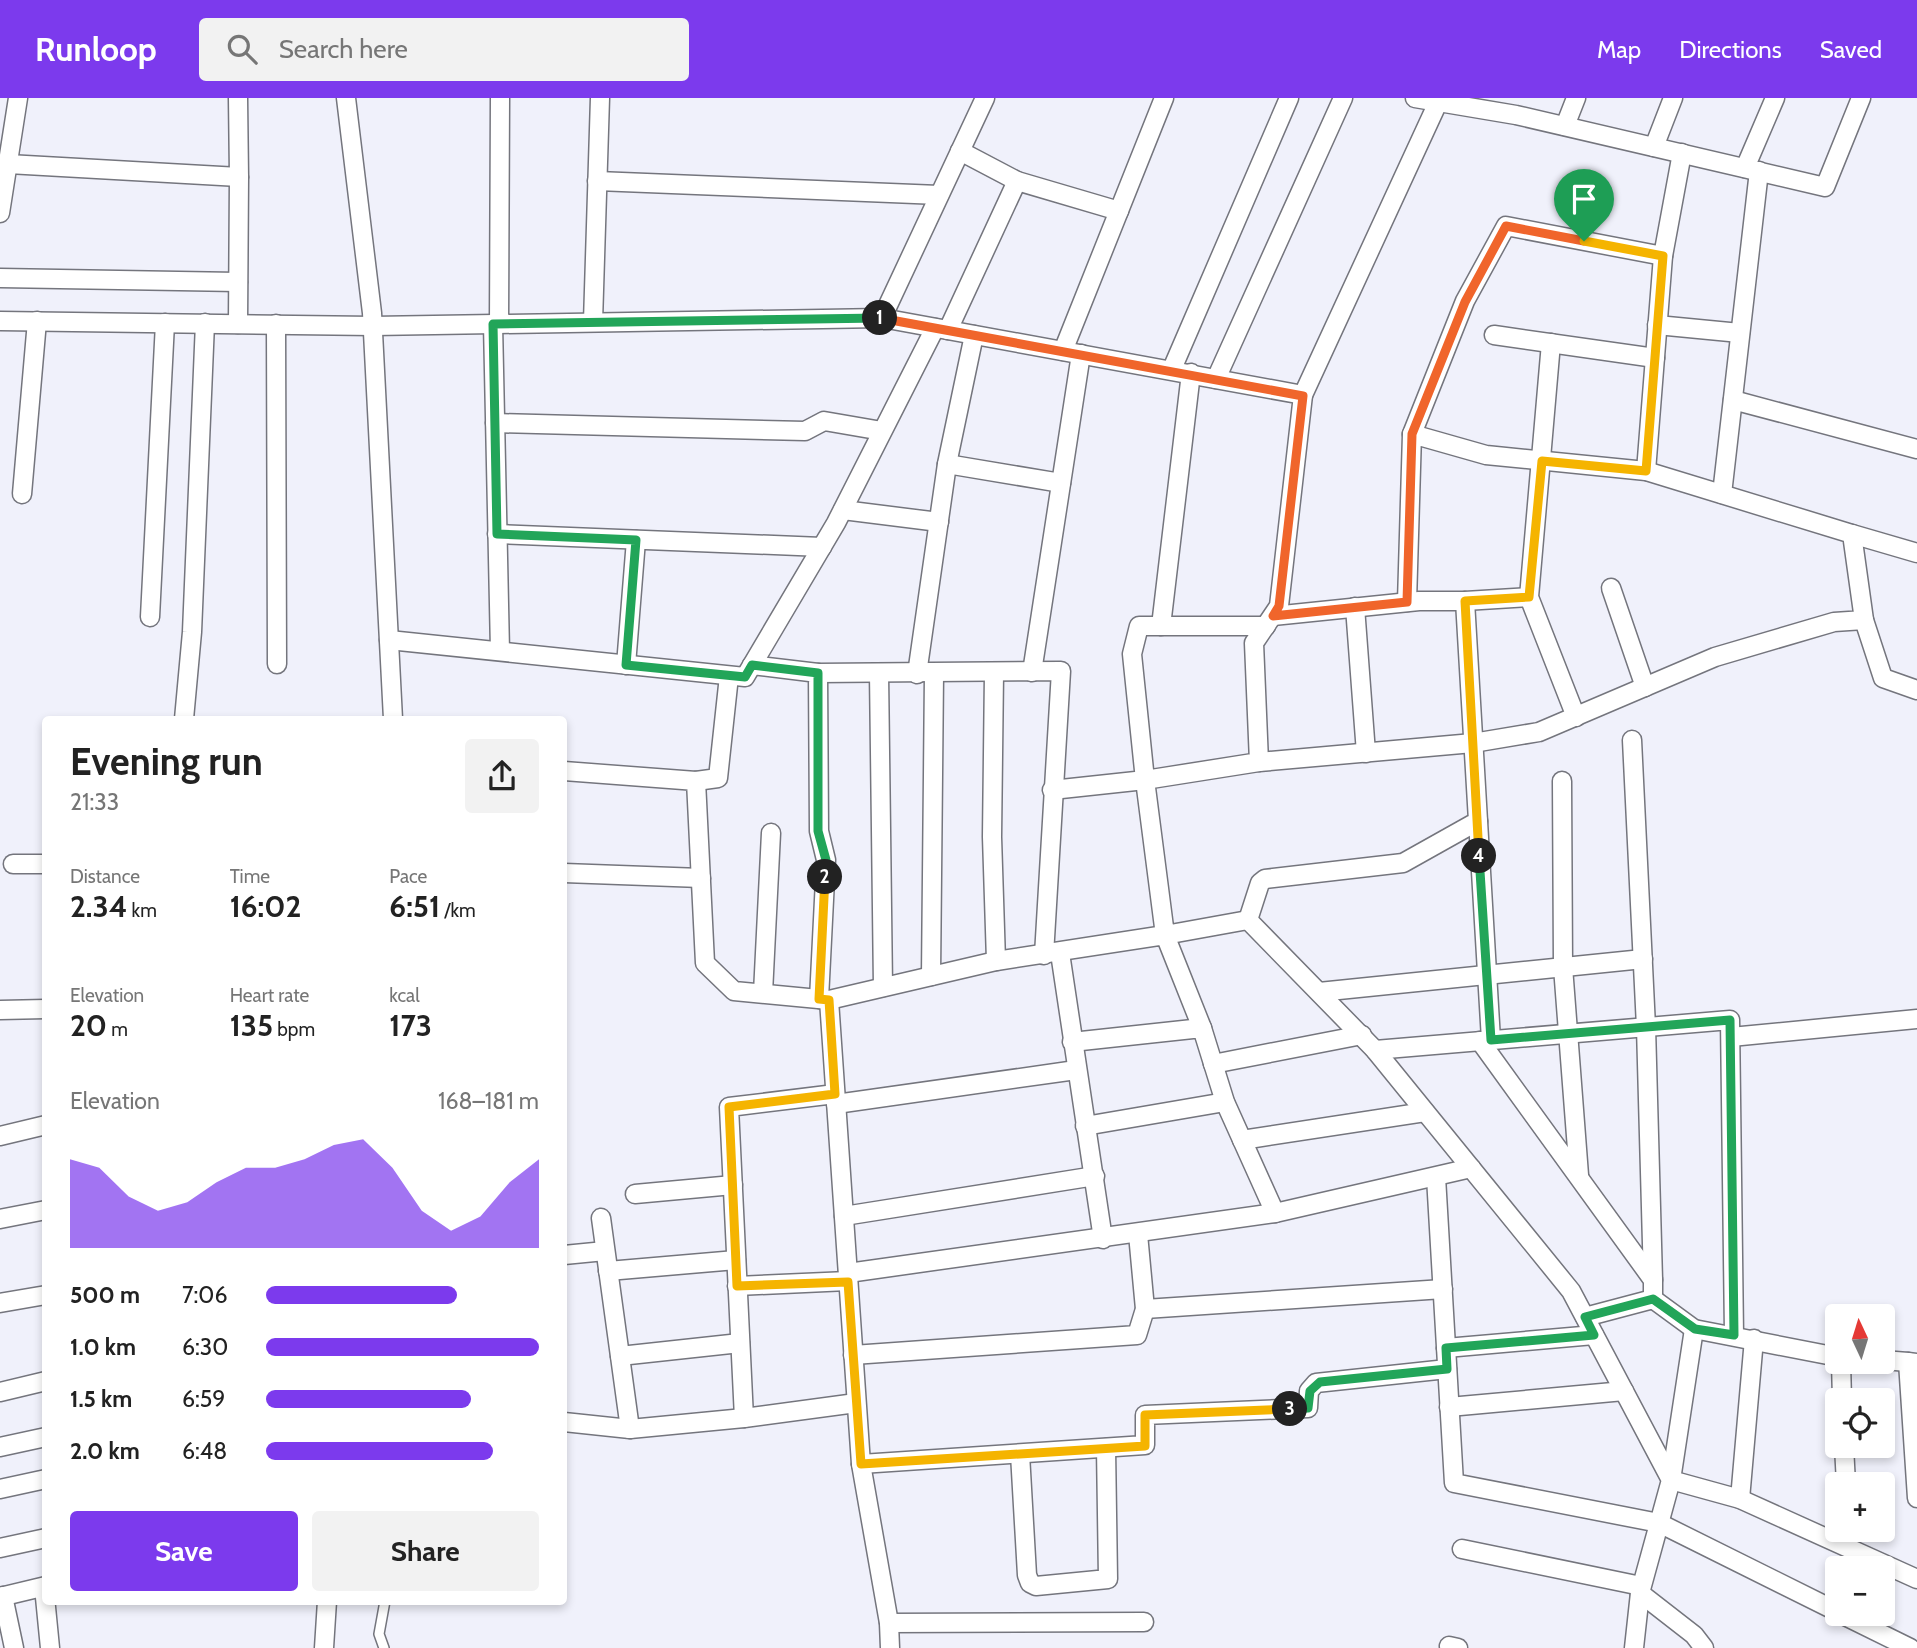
<!DOCTYPE html>
<html lang="en">
<head>
<meta charset="utf-8">
<style>
	body { margin:0; font-family:Cabin,sans-serif; background:#f2f2f2; color:#222; height:100vh; display:flex; flex-direction:column; font-size:26px; white-space:nowrap }
	* { box-sizing:border-box; margin:0 }
	p { font-size:23px; color:#767676 }
	.icon { flex:none; width:38px; height:38px; fill:none; stroke:currentColor; stroke-width:2; stroke-linecap:round; stroke-linejoin:round }
	.map { position:relative; flex:1; overflow:hidden }
	.panel { position:absolute; left:42px; top:618px; width:525px; height:889px; display:flex; flex-direction:column; background:#fff; border-radius:7px; box-shadow:0 4px 10px #0003 }
	.panel>* { flex:none }
	.needle { width:46px; rotate:356deg }
	.controls { position:absolute; left:1825px; top:1206px; display:grid; gap:14px }
	.controls a { display:grid; place-items:center; width:70px; height:70px; border-radius:7px; background:#fff; box-shadow:0 4px 10px #0003; font-size:35px }
	.pin { position:absolute; display:grid; place-items:center; width:60px; height:60px; color:#fff; margin:-72px -30px; border-radius:50% 50% 50% 0; rotate:-45deg; box-shadow:0 0 7px #0007 }
	.pin .icon { rotate:45deg }
	.km { position:absolute; width:35px; height:35px; margin:-18px; border-radius:50%; background:#222; color:#fff; font-size:19px; line-height:35px; text-align:center }
	.round { display:grid; place-items:center; flex:none; width:74px; height:74px; border-radius:7px; background:#f2f2f2 }
	.head { display:flex; align-items:center; justify-content:space-between; height:119px; padding:0 28px }
	h1 { font-size:38px; font-weight:700; line-height:52px }
	.figures { display:grid; grid-template-columns:repeat(3,1fr); gap:10px; height:119px; padding:7px 28px }
	.figures div { display:grid; align-content:center }
	.figures b { font-size:30px; font-weight:700 }
	.figures small { font-size:19px; font-weight:400 }
	.figures p { font-size:19px }
	.chart { height:196px; padding:14px 28px }
	.chart p { display:flex; justify-content:space-between }
	.chart svg { width:100%; height:126px; margin-top:7px; fill:#7c3aed; opacity:.7 }
	.action { display:flex; gap:14px; margin-top:auto; padding:14px 28px }
	.action a { flex:1; height:80px; border-radius:7px; background:#7c3aed; color:#fff; font-size:28px; font-weight:700; line-height:80px; text-align:center }
	.action a+a { background:#f2f2f2; color:#222 }
	ul { padding:0 28px; list-style:none; font-size:23px }
	li { display:grid; grid-template-columns:112px 84px 1fr; align-items:center; height:52px }
	li i { height:18px; border-radius:9px; background:#7c3aed }
	header { display:flex; align-items:center; gap:42px; box-sizing:border-box; height:98px; padding:0 35px; background:#7c3aed; color:#fff }
	header strong { font-size:33px }
	nav { display:flex; gap:38px; margin-inline-start:auto; font-size:24px }
	.search { width:490px; height:63px; background:#f2f2f2; display:flex; align-items:center; gap:18px; box-sizing:border-box; padding:0 24px; border-radius:7px; color:#767676; font-size:26px }
	.map>svg:first-child { display:block }
	.lines { fill:none; stroke-linecap:round; stroke-linejoin:round }
	.lane-casing { stroke:#74757d; stroke-width:12 }
	.street-casing { stroke:#74757d; stroke-width:21 }
	.lane { stroke:#fff; stroke-width:9 }
	.street { stroke:#fff; stroke-width:18 }
	.split-1-casing { stroke:#fff; stroke-width:14 }
	.split-2-casing { stroke:#fff; stroke-width:14 }
	.split-3-casing { stroke:#fff; stroke-width:14 }
	.split-4-casing { stroke:#fff; stroke-width:14 }
	.split-5-casing { stroke:#fff; stroke-width:14 }
	.split-1 { stroke:#f0652b; stroke-width:9 }
	.split-2 { stroke:#22a559; stroke-width:9 }
	.split-3 { stroke:#f5b400; stroke-width:9 }
	.split-4 { stroke:#22a559; stroke-width:9 }
	.split-5 { stroke:#f5b400; stroke-width:9 }
</style>
</head>
<body>
<header>
<strong>Runloop</strong>
<div class="search"><svg class="icon" aria-label="search" viewBox="0 0 24 24"><circle cx="10" cy="10" r="6"/><path d="M15 15l6 6"/></svg>Search here</div>
<nav><a>Map</a><a>Directions</a><a>Saved</a></nav>
</header>
<div class="map">
<svg width="1917" height="1550" viewBox="0 0 1917 1550">
	<rect width="100%" height="100%" fill="#f0f1fb"/>
	<g class="lines">
		<g class="lane-casing">
			<path id="lane" d="M 384,1550 L 379,1536 L 385,1503"/>
		</g>
		<g class="street-casing">
			<g id="street">
				<path d="M 346,0 L 372,215 L 393,621"/>
				<path d="M 1415,0 L 1516,17 L 1825,89 L 1861,0"/>
				<path d="M 1565,28 L 1576,0"/>
				<path d="M 1654,49 L 1673,0"/>
				<path d="M 960,53 L 1017,83 L 1119,113"/>
				<path d="M 8,66 L 239,79 L 238,0"/>
				<path d="M 1745,70 L 1775,0"/>
				<path d="M 597,83 L 939,97"/>
				<path d="M 0,115 L 18,0"/>
				<path d="M 0,180 L 238,184"/>
				<path d="M 882,220 L 985,0"/>
				<path d="M 0,223 L 373,228 L 882,220 L 1303,297 L 1279,508 L 1254,545 L 1259,664 L 1145,682 L 1165,837 L 1248,822 L 1375,952 L 1571,1193 L 1671,1382 L 1640,1495 L 1694,1537 L 1704,1550"/>
				<path d="M 593,224 L 600,0"/>
				<path d="M 238,226 L 239,79"/>
				<path d="M 276,226 L 277,566"/>
				<path d="M 493,226 L 500,553"/>
				<path d="M 499,226 L 500,0"/>
				<path d="M 1657,227 L 1740,235"/>
				<path d="M 948,232 L 1017,83"/>
				<path d="M 1494,237 L 1655,260"/>
				<path d="M 1551,245 L 1529,499 L 1576,619"/>
				<path d="M 1063,253 L 1164,0"/>
				<path d="M 1172,271 L 1289,0"/>
				<path d="M 1216,281 L 1343,0"/>
				<path d="M 1303,297 L 1440,0"/>
				<path d="M 1733,302 L 1917,351"/>
				<path d="M 495,325 L 805,333 L 824,323 L 882,333"/>
				<path d="M 1412,336 L 1465,203 L 1506,128 L 1663,158 L 1682,55"/>
				<path d="M 947,366 L 1061,385"/>
				<path d="M 1646,373 L 1663,158"/>
				<path d="M 22,396 L 37,223"/>
				<path d="M 1722,396 L 1759,73"/>
				<path d="M 843,412 L 939,424"/>
				<path d="M 497,436 L 822,449"/>
				<path d="M 1852,436 L 1917,455"/>
				<path d="M 1611,490 L 1645,589"/>
				<path d="M 1465,503 L 1529,499"/>
				<path d="M 1355,509 L 1366,655"/>
				<path d="M 150,519 L 165,225"/>
				<path d="M 1864,522 L 1883,580 L 1917,592"/>
				<path d="M 1161,528 L 1191,275"/>
				<path d="M 389,542 L 745,579 L 836,425 L 935,230"/>
				<path d="M 626,567 L 636,442"/>
				<path d="M 752,567 L 818,575 L 819,733 L 826,762 L 819,901"/>
				<path d="M 1032,574 L 1081,256"/>
				<path d="M 818,575 L 1061,573 L 1044,857"/>
				<path d="M 879,575 L 883,889"/>
				<path d="M 994,575 L 992,739 L 996,863"/>
				<path d="M 917,576 L 947,366 L 974,237"/>
				<path d="M 184,621 L 192,534 L 205,225"/>
				<path d="M 1632,642 L 1646,929 L 1653,1182"/>
				<path d="M 1259,664 L 1473,645 L 1539,634 L 1715,559 L 1834,524 L 1864,522 L 1852,436 L 1646,373 L 1486,357 L 1412,336 L 1407,504"/>
				<path d="M 564,673 L 696,683 L 705,865 L 734,893 L 829,902 L 996,863 L 1165,837 L 1202,930"/>
				<path d="M 696,683 L 718,680 L 729,578"/>
				<path d="M 1562,683 L 1563,869 L 1579,1077"/>
				<path d="M 1052,692 L 1145,682 L 1132,556 L 1139,528 L 1266,528"/>
				<path d="M 1478,723 L 1491,942"/>
				<path d="M 13,766 L 46,766"/>
				<path d="M 564,775 L 701,780"/>
				<path d="M 1248,822 L 1260,785 L 1265,781 L 1403,765 L 1478,723 L 1465,503 L 1419,503 L 1273,518"/>
				<path d="M 1060,855 L 1103,1141"/>
				<path d="M 931,878 L 934,576"/>
				<path d="M 1319,894 L 1643,861"/>
				<path d="M 763,895 L 771,735"/>
				<path d="M 829,902 L 861,1366 L 889,1525 L 890,1550"/>
				<path d="M 0,912 L 46,911"/>
				<path d="M 1731,939 L 1917,921"/>
				<path d="M 1480,943 L 1653,1182 L 1653,1201"/>
				<path d="M 1072,944 L 1202,930 L 1225,1004 L 1275,1115"/>
				<path d="M 1375,952 L 1730,922 L 1734,1237"/>
				<path d="M 1213,966 L 1362,937"/>
				<path d="M 835,996 L 729,1009 L 744,1320 L 856,1305"/>
				<path d="M 836,1006 L 1076,972"/>
				<path d="M 1085,1028 L 1225,1004"/>
				<path d="M 0,1038 L 46,1027"/>
				<path d="M 1242,1042 L 1425,1014"/>
				<path d="M 1436,1079 L 1454,1385 L 1659,1425 L 1838,1514"/>
				<path d="M 635,1096 L 733,1087"/>
				<path d="M 844,1118 L 1095,1078"/>
				<path d="M 601,1120 L 630,1331"/>
				<path d="M 0,1121 L 46,1112"/>
				<path d="M 564,1157 L 605,1153"/>
				<path d="M 608,1173 L 736,1162"/>
				<path d="M 848,1175 L 1275,1115 L 1471,1070"/>
				<path d="M 737,1188 L 848,1183"/>
				<path d="M 0,1205 L 46,1197"/>
				<path d="M 1145,1211 L 1443,1191"/>
				<path d="M 1585,1219 L 1653,1201 L 1694,1231 L 1838,1259"/>
				<path d="M 1694,1231 L 1671,1382 L 1740,1401 L 1917,1481"/>
				<path d="M 1446,1250 L 1594,1237"/>
				<path d="M 853,1257 L 1137,1237 L 1145,1211 L 1138,1136"/>
				<path d="M 620,1258 L 740,1245"/>
				<path d="M 1883,1262 L 1908,1264"/>
				<path d="M 1841,1264 L 1842,1302"/>
				<path d="M 1917,1265 L 1908,1264 L 1917,1400"/>
				<path d="M 0,1294 L 46,1283"/>
				<path d="M 1449,1309 L 1624,1293"/>
				<path d="M 564,1324 L 630,1331 L 744,1320"/>
				<path d="M 1844,1348 L 1846,1386"/>
				<path d="M 0,1349 L 46,1339"/>
				<path d="M 1020,1356 L 1027,1477 L 1030,1485 L 1036,1488 L 1108,1481 L 1106,1350"/>
				<path d="M 861,1366 L 1145,1347 L 1145,1317 L 1308,1310 L 1309,1293 L 1316,1285 L 1447,1271"/>
				<path d="M 0,1391 L 46,1381"/>
				<path d="M 1740,1401 L 1754,1241"/>
				<path d="M 0,1450 L 46,1440"/>
				<path d="M 1462,1451 L 1641,1488"/>
				<path d="M 44,1489 L 50,1550"/>
				<path d="M 3,1498 L 14,1550"/>
				<path d="M 0,1499 L 46,1488"/>
				<path d="M 1841,1516 L 1910,1550"/>
				<path d="M 889,1525 L 1144,1524"/>
				<path d="M 1449,1548 L 1458,1550"/>
				<path d="M 324,1550 L 327,1503"/>
				<path d="M 1634,1550 L 1640,1495"/>
			</g>
		</g>
		<use href="#lane" class="lane"/>
		<use href="#street" class="street"/>
	</g>
	<g class="lines">
		<g class="split-1-casing">
			<path id="split-1" d="M 880,220 L 1303,298 L 1279,508 L 1273,518 L 1407,504 L 1412,336 L 1465,204 L 1506,128 L 1584,143"/>
		</g>
		<g class="split-2-casing">
			<path id="split-2" d="M 825,779 L 826,762 L 818,733 L 818,575 L 752,567 L 745,579 L 626,567 L 636,442 L 497,436 L 493,226 L 880,220"/>
		</g>
		<g class="split-3-casing">
			<path id="split-3" d="M 825,779 L 819,901 L 829,902 L 835,996 L 729,1009 L 737,1188 L 848,1184 L 861,1366 L 1145,1348 L 1145,1317 L 1290,1311"/>
		</g>
		<g class="split-4-casing">
			<path id="split-4" d="M 1290,1311 L 1308,1310 L 1310,1293 L 1320,1284 L 1447,1271 L 1446,1250 L 1594,1237 L 1585,1219 L 1653,1201 L 1695,1231 L 1734,1237 L 1730,922 L 1491,942 L 1479,758"/>
		</g>
		<g class="split-5-casing">
			<path id="split-5" d="M 1479,758 L 1465,503 L 1529,499 L 1542,363 L 1646,373 L 1663,158 L 1584,143"/>
		</g>
		<use href="#split-1" class="split-1"/>
		<use href="#split-2" class="split-2"/>
		<use href="#split-3" class="split-3"/>
		<use href="#split-4" class="split-4"/>
		<use href="#split-5" class="split-5"/>
	</g>
</svg>
<div class="controls">
<a><svg class="needle" viewBox="-14 -14 28 28"><path d="M0-13l5 13h-10z" fill="#e53935"/><path d="M0 13l5-13h-10z" fill="#767676"/></svg></a>
<a><svg class="icon" aria-label="locate" viewBox="0 0 24 24"><circle cx="12" cy="12" r="6"/><path d="M12 2v4M12 18v4M2 12h4M18 12h4"/></svg></a>
<a>+</a>
<a>−</a>
</div>
<div class="pin" style="left:1584px;top:143px;background:#1e9e55"><svg class="icon" aria-label="arrive" viewBox="0 0 24 24"><path d="M6 21V4h12l-3 4 3 4H6"/></svg></div>
<b class="km" style="left:880px;top:220px">1</b>
<b class="km" style="left:825px;top:779px">2</b>
<b class="km" style="left:1290px;top:1311px">3</b>
<b class="km" style="left:1479px;top:758px">4</b>
<section class="panel">
<div class="head"><div><h1>Evening run</h1><p>21:33</p></div><a class="round"><svg class="icon" aria-label="share" viewBox="0 0 24 24"><path d="M12 15V3M7 8l5-5 5 5M5 13v7h14v-7"/></svg></a></div>
<div class="figures">
<div><p>Distance</p><b>2.34<small> km</small></b></div>
<div><p>Time</p><b>16:02</b></div>
<div><p>Pace</p><b>6:51<small> /km</small></b></div>
</div>
<div class="figures">
<div><p>Elevation</p><b>20<small> m</small></b></div>
<div><p>Heart rate</p><b>135<small> bpm</small></b></div>
<div><p>kcal</p><b>173</b></div>
</div>
<div class="chart"><p><span>Elevation</span>168–181 m</p>
<svg viewBox="0 0 160 44" preserveAspectRatio="none"><path d="M0 44V13L10 16L20 26L30 31L40 28L50 21L60 16L70 16L80 13L90 8L100 6L110 16L120 31L130 38L140 33L150 21L160 13V44z"/></svg>
</div>
<ul>
<li><b>500 m</b>7:06<i style="width:70%"></i></li>
<li><b>1.0 km</b>6:30<i style="width:100%"></i></li>
<li><b>1.5 km</b>6:59<i style="width:75%"></i></li>
<li><b>2.0 km</b>6:48<i style="width:83%"></i></li>
</ul>
<div class="action"><a>Save</a><a>Share</a></div>
</section>
</div>
</body>
</html>
